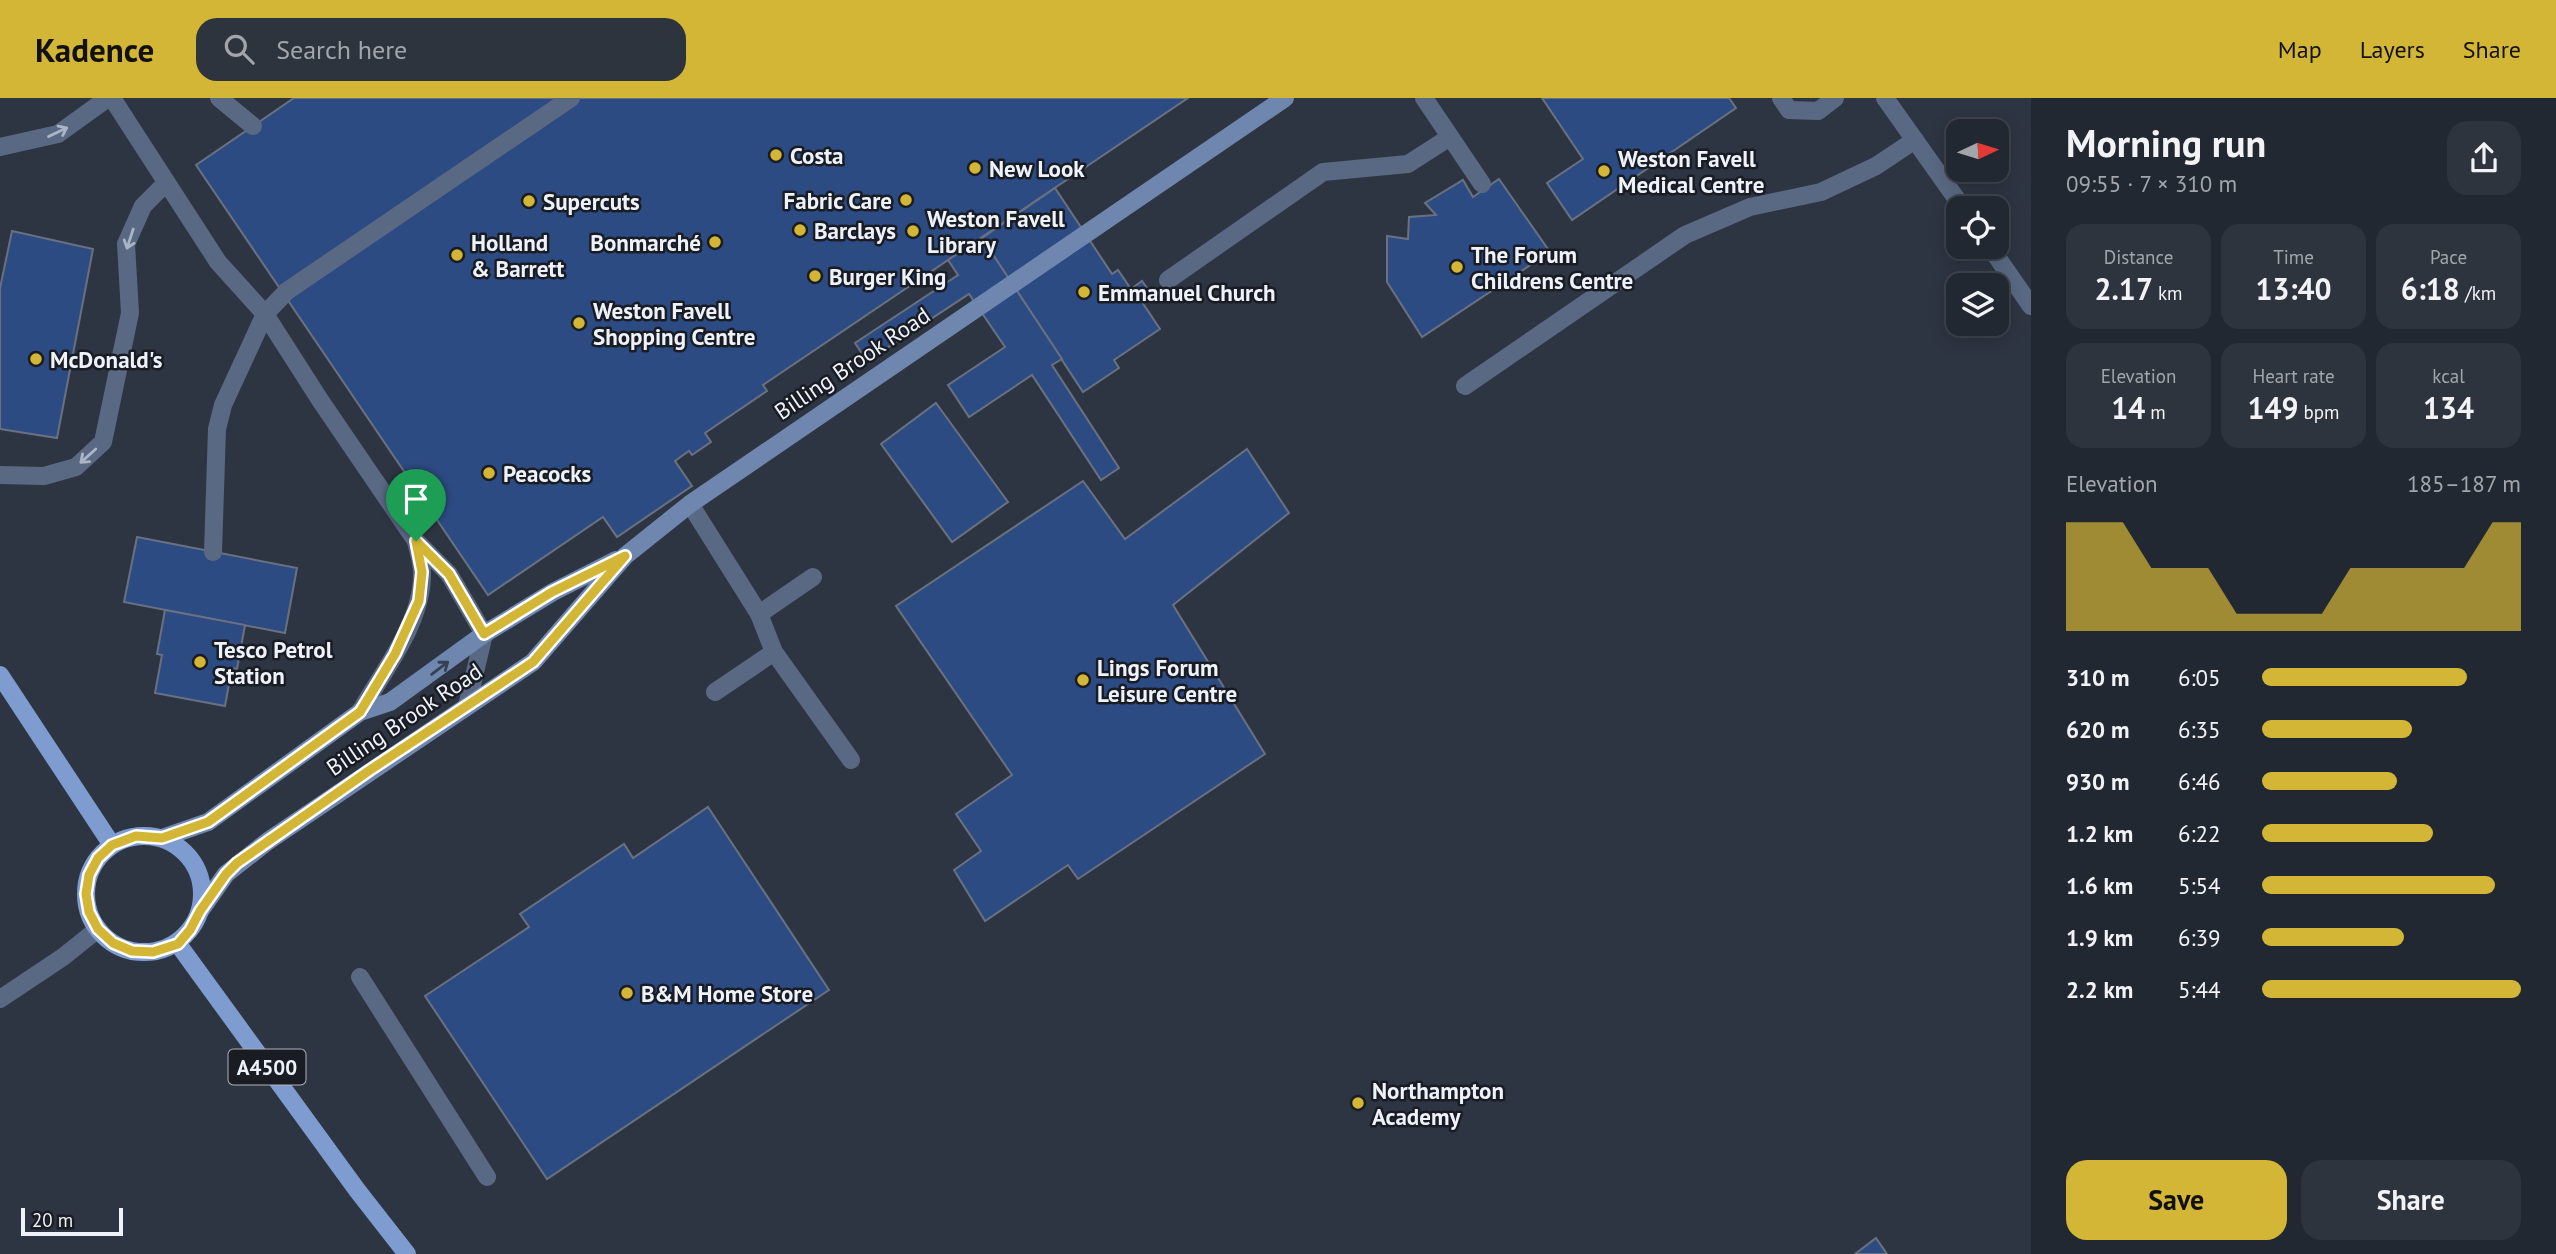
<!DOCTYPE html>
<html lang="en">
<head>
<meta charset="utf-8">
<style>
	body { margin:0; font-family:"PT Sans",sans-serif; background:#2e343e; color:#f1f3f6; height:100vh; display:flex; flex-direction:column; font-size:26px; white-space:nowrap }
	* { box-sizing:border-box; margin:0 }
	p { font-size:23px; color:#a2a6ac }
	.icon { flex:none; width:38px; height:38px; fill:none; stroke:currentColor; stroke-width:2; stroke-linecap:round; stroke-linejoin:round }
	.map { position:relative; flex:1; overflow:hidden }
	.details { display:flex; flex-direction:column; background:#222832; width:525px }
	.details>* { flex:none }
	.needle { width:46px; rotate:86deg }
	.controls { position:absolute; left:1946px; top:21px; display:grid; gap:14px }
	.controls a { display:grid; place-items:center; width:63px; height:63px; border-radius:14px; background:#222832; box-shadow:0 4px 18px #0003,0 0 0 2px #3f444d; font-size:35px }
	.scale { position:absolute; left:21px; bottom:18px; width:102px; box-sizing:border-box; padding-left:7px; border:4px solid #eef3fb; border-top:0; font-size:19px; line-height:24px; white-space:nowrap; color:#eef3fb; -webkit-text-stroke:5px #191c22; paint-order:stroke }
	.pin { position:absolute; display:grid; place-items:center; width:60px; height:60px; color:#fff; margin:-72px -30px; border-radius:50% 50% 50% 0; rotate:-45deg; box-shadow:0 0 7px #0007 }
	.pin .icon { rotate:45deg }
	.round { display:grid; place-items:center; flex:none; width:74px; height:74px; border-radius:21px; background:#2e343e }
	.headline { display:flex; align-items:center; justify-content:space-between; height:119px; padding:0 35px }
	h1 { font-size:38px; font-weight:700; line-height:52px }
	.stats { display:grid; grid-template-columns:repeat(3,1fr); gap:10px; height:119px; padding:7px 35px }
	.stats div { display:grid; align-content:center; border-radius:18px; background:#2e343e; text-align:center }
	.stats b { font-size:30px; font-weight:700 }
	.stats small { font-size:19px; font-weight:400 }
	.stats p { font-size:19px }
	.chart { height:196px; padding:14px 35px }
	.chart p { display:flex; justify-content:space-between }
	.chart svg { width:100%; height:126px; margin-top:7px; fill:#d3b635; opacity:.7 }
	.button { display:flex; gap:14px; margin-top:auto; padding:14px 35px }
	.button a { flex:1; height:80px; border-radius:21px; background:#d3b635; color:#111; font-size:28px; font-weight:700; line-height:80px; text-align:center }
	.button a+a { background:#2e343e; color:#f1f3f6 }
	ul { padding:0 35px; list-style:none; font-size:23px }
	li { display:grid; grid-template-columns:112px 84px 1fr; align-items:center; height:52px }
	li i { height:18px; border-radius:9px; background:#d3b635 }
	header { display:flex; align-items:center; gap:42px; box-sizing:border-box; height:98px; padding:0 35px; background:#d3b635; color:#111 }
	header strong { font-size:33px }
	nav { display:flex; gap:38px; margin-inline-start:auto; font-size:24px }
	.search { width:490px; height:63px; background:#2e343e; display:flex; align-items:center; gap:18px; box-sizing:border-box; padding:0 24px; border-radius:21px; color:#a2a6ac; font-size:26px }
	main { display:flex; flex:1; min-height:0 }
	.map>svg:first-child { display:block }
	.building { fill:#2d4b83; stroke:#697180; stroke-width:2 }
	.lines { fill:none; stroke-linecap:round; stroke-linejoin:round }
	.lane { stroke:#5a6983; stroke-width:18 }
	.street { stroke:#5a6983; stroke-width:18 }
	.secondary { stroke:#6f86af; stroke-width:18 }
	.primary { stroke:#7e9cd0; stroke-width:18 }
	.oneway { stroke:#abb5c5 }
	.oneway2 { stroke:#374153 }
	.route-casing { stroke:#fff; stroke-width:14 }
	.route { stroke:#d3b635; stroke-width:9 }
	.poi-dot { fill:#d3b635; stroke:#191c22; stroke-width:2.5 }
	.labels { text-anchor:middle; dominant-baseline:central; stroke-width:5; stroke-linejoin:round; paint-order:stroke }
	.shield { fill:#191c22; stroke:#aeb2ba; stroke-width:2 }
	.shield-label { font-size:21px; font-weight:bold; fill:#eef3fb }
	.poi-label { font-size:23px; font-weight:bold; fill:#eef3fb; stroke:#191c22; text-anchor:start }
	.street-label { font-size:23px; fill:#eef3fb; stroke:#191c22 }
</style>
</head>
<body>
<header>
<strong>Kadence</strong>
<div class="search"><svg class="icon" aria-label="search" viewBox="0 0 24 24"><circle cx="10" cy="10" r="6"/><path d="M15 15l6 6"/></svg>Search here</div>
<nav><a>Map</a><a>Layers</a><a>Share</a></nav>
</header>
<main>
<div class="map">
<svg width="2031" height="1156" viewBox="0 0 2031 1156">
	<rect width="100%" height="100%" fill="#2e3542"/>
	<g class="building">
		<path d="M 294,0 L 1188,0 L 763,287 L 767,293 L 705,335 L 711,344 L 692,357 L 689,353 L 675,363 L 692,388 L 617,439 L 603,419 L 488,497 L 196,67 Z"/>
		<path d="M 1542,0 L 1729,0 L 1736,10 L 1572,122 L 1547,85 L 1583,61 Z"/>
		<path d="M 1499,81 L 1550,154 L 1422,239 L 1387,184 L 1387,138 L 1408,141 L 1409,119 L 1436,117 L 1425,105 L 1463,82 L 1473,99 Z"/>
		<path d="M 1055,90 L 1112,176 L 1118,172 L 1131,191 L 1142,183 L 1152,197 L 1142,204 L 1160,231 L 1114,262 L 1119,270 L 1083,294 L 982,140 Z"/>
		<path d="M 12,133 L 93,151 L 57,340 L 0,331 L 0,190 Z"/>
		<path d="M 982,140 L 1062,261 L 1052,267 L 1119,370 L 1101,382 L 1032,277 L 969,319 L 948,287 L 1005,249 L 969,196 L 867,263 L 855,245 L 958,177 L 948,162 Z"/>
		<path d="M 936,305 L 1008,404 L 952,444 L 881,346 Z"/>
		<path d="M 1247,351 L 1289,415 L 1173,507 L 1265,656 L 1078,781 L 1068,767 L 985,823 L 954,772 L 981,753 L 956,716 L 1012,677 L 896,508 L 1083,383 L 1125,441 Z"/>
		<path d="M 137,439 L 297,470 L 285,535 L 124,504 Z"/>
		<path d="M 165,512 L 245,527 L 237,571 L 232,570 L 225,608 L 155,595 L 162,557 L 157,556 Z"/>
		<path d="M 708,709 L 829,892 L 547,1081 L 425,898 L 529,829 L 520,816 L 624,746 L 633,760 Z"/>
		<path d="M 1876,1140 L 1887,1156 L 1855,1156 Z"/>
	</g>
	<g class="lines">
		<g class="lane">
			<path d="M 219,0 L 253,28"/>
			<path d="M 1424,0 L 1482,86"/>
			<path d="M 1781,0 L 1789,12 L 1818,13 L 1835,0"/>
			<path d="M 0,49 L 58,36 L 108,0"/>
			<path d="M 1168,182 L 1323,74 L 1408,66 L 1450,39"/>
			<path d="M 1465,288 L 1685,137 L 1750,109 L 1821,94 L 1876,68 L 1915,42"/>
			<path d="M 0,377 L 44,378 L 76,369 L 103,344 L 130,215 L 126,146 L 143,108 L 166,85"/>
			<path d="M 690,406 L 759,516 L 774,554 L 851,662"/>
			<path d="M 213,454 L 217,331 L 223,307 L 265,216 L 287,193 L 571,0"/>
			<path d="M 759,516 L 813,479"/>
			<path d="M 715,594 L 774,554"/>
			<path d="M 360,614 C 383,573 423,524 422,475 C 422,465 418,453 416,443"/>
			<path d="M 360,879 L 487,1079"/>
		</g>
		<g class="street">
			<path d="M 112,0 L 218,164 L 265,216 L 320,302 L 416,443 L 449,476 L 484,536 L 467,608"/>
			<path d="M 1885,0 L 1963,110"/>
			<path d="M 1990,149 L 2031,208"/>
			<path d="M 0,901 L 63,859 L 98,831"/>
		</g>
		<g class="secondary">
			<path d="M 162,740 L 208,724 L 360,614 L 390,604 L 484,536 L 553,494 L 616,462"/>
			<path d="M 200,813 L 226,776 L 268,743 L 533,564 L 625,458 L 690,406 L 1285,0"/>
		</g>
		<g class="primary">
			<path d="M 0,577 L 112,747"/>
			<circle cx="144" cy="796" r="58"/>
			<path d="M 178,846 L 357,1092 L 407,1156"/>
		</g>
	</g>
	<defs><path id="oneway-shaft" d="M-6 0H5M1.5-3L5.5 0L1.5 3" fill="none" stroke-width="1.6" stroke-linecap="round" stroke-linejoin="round" transform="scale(1.75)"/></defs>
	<g class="oneway">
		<use href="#oneway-shaft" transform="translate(58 34) rotate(-26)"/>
		<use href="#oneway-shaft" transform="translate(130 141) rotate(108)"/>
		<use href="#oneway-shaft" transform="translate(88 358) rotate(138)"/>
	</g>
	<use class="oneway2" href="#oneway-shaft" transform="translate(440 570) rotate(-37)"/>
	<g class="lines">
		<g class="route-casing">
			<path id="route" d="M 416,443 L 449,476 L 484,536 L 552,494 L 625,458 L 533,564 L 370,672 L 237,765 L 226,776 L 200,813 L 190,832 L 178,846 L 153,854 L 132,853 L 113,845 L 98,831 L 89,814 L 86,796 L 89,777 L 98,760 L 112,747 L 136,738 L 162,740 L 208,724 L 360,614 L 395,556 L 419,503 L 422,474 Z"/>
		</g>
		<use href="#route" class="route"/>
	</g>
	<g class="poi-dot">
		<circle cx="776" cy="57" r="7"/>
		<circle cx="975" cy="70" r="7"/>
		<circle cx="1604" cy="73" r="7"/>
		<circle cx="906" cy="102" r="7"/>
		<circle cx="529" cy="103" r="7"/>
		<circle cx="800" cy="132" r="7"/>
		<circle cx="913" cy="133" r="7"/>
		<circle cx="715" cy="144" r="7"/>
		<circle cx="457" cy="157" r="7"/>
		<circle cx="1457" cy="169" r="7"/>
		<circle cx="815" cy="178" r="7"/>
		<circle cx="1084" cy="194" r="7"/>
		<circle cx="579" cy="225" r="7"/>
		<circle cx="36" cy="261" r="7"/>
		<circle cx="489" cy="375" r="7"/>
		<circle cx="200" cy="564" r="7"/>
		<circle cx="1083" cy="582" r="7"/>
		<circle cx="627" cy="895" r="7"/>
		<circle cx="1358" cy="1005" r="7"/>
	</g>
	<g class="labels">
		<rect class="shield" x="228.5" y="951.5" width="77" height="35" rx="5"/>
		<g class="shield-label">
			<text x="267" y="969">A4500</text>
		</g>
		<g class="poi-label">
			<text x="790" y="57">Costa</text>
			<text x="1618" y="60">Weston Favell<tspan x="1618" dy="26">Medical Centre</tspan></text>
			<text x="989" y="70">New Look</text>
			<text x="892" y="102" text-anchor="end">Fabric Care</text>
			<text x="543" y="103">Supercuts</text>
			<text x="927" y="120">Weston Favell<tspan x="927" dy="26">Library</tspan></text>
			<text x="814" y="132">Barclays</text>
			<text x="471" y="144">Holland<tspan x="471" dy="26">&amp; Barrett</tspan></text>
			<text x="701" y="144" text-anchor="end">Bonmarché</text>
			<text x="1471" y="156">The Forum<tspan x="1471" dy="26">Childrens Centre</tspan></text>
			<text x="829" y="178">Burger King</text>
			<text x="1098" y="194">Emmanuel Church</text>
			<text x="593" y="212">Weston Favell<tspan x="593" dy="26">Shopping Centre</tspan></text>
			<text x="50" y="261">McDonald's</text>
			<text x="503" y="375">Peacocks</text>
			<text x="214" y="551">Tesco Petrol<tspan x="214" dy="26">Station</tspan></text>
			<text x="1097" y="569">Lings Forum<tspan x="1097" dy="26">Leisure Centre</tspan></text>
			<text x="641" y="895">B&amp;M Home Store</text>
			<text x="1372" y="992">Northampton<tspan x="1372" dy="26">Academy</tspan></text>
		</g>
		<g class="street-label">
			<text transform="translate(852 265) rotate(-34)">Billing Brook Road</text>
			<text transform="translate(404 621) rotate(-34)">Billing Brook Road</text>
		</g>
	</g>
</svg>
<div class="controls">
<a><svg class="needle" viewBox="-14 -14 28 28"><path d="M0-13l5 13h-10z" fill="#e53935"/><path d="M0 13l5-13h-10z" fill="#a2a6ac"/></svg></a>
<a><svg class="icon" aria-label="locate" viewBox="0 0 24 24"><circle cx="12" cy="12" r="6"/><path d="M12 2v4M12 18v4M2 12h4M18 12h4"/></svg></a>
<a><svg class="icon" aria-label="layers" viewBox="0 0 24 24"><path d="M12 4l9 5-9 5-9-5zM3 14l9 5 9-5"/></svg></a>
</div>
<div class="scale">20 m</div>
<div class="pin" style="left:416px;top:443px;background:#1e9e55"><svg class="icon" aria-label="arrive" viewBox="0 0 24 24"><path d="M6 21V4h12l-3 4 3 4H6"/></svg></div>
</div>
<section class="details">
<div class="headline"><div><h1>Morning run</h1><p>09:55 · 7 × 310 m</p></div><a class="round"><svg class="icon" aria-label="share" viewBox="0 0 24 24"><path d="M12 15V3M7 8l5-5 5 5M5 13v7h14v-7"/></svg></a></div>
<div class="stats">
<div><p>Distance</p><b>2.17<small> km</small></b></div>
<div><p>Time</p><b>13:40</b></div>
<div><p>Pace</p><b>6:18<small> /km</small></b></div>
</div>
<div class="stats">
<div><p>Elevation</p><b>14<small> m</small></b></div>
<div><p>Heart rate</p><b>149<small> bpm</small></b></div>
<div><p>kcal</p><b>134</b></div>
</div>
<div class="chart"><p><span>Elevation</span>185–187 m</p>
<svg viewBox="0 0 160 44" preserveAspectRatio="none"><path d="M0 44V6L10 6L20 6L30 22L40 22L50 22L60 38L70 38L80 38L90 38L100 22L110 22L120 22L130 22L140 22L150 6L160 6V44z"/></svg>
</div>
<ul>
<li><b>310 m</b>6:05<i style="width:79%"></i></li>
<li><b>620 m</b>6:35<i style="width:58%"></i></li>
<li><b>930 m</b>6:46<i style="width:52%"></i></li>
<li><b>1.2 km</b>6:22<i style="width:66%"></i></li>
<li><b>1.6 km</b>5:54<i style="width:90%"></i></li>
<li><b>1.9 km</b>6:39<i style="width:55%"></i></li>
<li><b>2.2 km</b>5:44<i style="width:100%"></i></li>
</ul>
<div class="button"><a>Save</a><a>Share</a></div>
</section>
</main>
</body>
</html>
